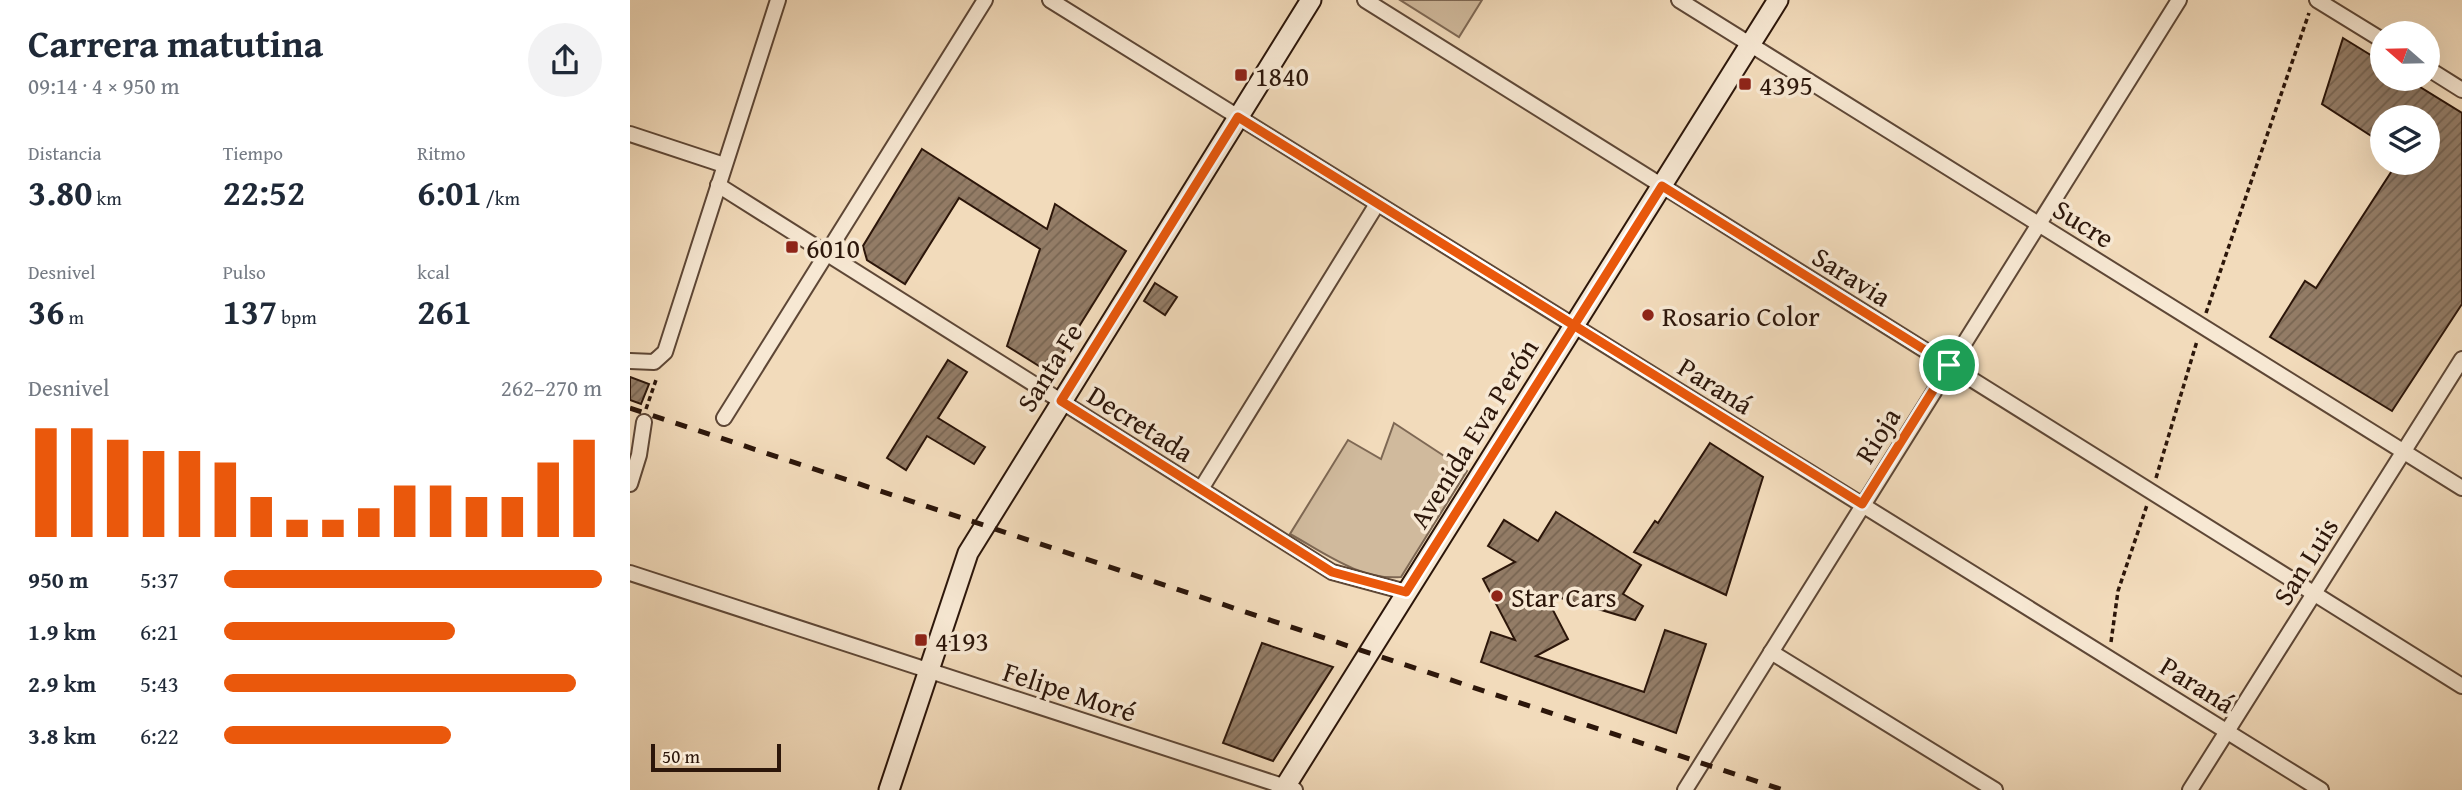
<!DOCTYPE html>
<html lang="es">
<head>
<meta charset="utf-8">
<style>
	body { margin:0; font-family:"Gentium Book Plus",serif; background:#f2f2f3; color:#1f2937; height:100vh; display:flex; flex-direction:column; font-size:26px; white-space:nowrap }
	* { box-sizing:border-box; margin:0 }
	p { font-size:23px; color:#747a83 }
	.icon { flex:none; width:38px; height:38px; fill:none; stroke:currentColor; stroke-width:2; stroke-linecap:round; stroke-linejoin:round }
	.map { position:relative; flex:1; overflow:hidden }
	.side { display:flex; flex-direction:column; background:#fff; width:630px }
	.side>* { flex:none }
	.needle { width:46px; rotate:290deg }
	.controls { position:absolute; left:1740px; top:21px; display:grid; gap:14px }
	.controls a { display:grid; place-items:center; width:70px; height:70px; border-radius:50%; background:#fff; box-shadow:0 7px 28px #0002; font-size:35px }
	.scale { position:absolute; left:21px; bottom:18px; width:130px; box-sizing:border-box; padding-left:7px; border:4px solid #2c160a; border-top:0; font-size:19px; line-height:24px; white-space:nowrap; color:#2c160a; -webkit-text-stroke:5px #f7e8d3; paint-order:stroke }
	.pin { position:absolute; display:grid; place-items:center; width:60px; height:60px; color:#fff; margin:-30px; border:4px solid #fff; border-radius:50%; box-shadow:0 2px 7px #0007 }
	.round { display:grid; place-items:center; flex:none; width:74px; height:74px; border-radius:37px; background:#f2f2f3 }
	.overview { display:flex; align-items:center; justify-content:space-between; height:119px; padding:0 28px }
	h1 { font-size:38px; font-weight:600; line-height:52px }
	.stats { display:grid; grid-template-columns:repeat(3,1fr); gap:10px; height:119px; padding:7px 28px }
	.stats div { display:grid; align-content:center }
	.stats b { font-size:35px; font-weight:600 }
	.stats small { font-size:19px; font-weight:400 }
	.stats p { font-size:19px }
	.chart { height:196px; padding:14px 28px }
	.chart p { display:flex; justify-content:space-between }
	.chart svg { width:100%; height:126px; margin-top:7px; stroke:#ea580c; stroke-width:6 }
	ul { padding:0 28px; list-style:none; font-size:23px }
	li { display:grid; grid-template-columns:112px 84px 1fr; align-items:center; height:52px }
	li i { height:18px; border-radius:9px; background:#ea580c }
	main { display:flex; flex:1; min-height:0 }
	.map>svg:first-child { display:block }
	.park { fill:#d0ba9d; stroke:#7e6854; stroke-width:2 }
	.building { fill:url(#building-hatch); stroke:#2c160a; stroke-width:2 }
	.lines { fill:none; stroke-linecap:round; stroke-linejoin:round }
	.minor-casing { stroke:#5e4736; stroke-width:18 }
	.secondary-casing { stroke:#2c160a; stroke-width:23 }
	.path { stroke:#2c160a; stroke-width:3.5; stroke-dasharray:5 3.5; stroke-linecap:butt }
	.minor { stroke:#f7e8d3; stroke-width:14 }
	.secondary { stroke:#f7e8d3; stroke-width:19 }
	.rail { stroke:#2c160a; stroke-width:5; stroke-dasharray:12 12; stroke-linecap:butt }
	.route-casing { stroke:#fff; stroke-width:14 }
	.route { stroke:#ea580c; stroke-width:9 }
	.poi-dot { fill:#8f2418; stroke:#f7e8d3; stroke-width:2.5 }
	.labels { text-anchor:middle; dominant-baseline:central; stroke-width:7; stroke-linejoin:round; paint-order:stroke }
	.poi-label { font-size:28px; fill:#2c160a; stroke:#f7e8d3; text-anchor:start }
	.street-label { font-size:28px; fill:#2c160a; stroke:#f7e8d3 }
</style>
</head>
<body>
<main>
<section class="side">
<div class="overview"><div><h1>Carrera matutina</h1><p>09:14 · 4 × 950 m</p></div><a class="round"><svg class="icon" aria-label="share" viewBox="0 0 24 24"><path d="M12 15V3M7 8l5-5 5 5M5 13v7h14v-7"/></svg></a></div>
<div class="stats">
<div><p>Distancia</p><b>3.80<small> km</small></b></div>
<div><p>Tiempo</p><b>22:52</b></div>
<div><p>Ritmo</p><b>6:01<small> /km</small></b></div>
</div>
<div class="stats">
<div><p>Desnivel</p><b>36<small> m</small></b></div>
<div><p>Pulso</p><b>137<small> bpm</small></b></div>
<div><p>kcal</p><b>261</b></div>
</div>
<div class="chart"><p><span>Desnivel</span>262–270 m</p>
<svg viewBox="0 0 160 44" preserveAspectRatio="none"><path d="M5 44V6M15 44V6M25 44V10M35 44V14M45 44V14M55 44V18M65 44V30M75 44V38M85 44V38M95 44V34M105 44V26M115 44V26M125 44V30M135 44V30M145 44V18M155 44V10"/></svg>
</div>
<ul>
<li><b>950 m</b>5:37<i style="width:100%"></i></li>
<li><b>1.9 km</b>6:21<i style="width:61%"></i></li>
<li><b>2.9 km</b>5:43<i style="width:93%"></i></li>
<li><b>3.8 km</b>6:22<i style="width:60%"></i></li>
</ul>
</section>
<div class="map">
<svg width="1832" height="790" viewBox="0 0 1832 790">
	<defs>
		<pattern id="building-hatch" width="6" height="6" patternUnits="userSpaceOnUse" patternTransform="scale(1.75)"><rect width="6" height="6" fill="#937c66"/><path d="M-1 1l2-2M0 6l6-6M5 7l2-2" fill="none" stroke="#786552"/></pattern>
	</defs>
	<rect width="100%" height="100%" fill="#f2dbbb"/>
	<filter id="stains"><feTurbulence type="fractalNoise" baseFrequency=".00286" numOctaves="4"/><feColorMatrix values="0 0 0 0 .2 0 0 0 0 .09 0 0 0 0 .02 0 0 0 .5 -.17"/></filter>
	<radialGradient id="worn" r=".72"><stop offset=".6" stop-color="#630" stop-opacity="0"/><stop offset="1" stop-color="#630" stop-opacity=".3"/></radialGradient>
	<g class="park">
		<path d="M 770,0 L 852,0 L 829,37 Z"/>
		<path d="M 764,423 L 837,471 L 771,577 C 731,581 693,552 660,534 L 718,440 L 751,459 Z"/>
	</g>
	<g class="building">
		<path d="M 1713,38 L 1752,62 L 1752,79 L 1777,79 L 1832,113 L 1832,304 L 1762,411 L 1640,337 L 1675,281 L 1686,288 L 1767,163 L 1797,163 L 1797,117 L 1752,117 L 1752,143 L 1692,104 Z"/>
		<path d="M 292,149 L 417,229 L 425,204 L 496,251 L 425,365 L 409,366 L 377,346 L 410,249 L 329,198 L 275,284 L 237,260 L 233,246 Z"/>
		<path d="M 525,283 L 547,297 L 535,315 L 514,301 Z"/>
		<path d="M 318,360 L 337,372 L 308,418 L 355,447 L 344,464 L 297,436 L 276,470 L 257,458 Z"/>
		<path d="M 0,377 L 19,384 L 11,404 L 0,400 Z"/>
		<path d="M 1080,443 L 1133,477 L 1096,595 L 1004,552 L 1025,521 L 1028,523 Z"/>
		<path d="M 926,512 L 1011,565 L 993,594 L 1013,606 L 1005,620 L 914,593 L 938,639 L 906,656 L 1014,692 L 1035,630 L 1076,644 L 1046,733 L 851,662 L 861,632 L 885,640 L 853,579 L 885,562 L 858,546 L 874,520 L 908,541 Z"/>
		<path d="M 632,643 L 703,667 L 643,761 L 593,743 Z"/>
	</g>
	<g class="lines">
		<g class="minor-casing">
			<g id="minor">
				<path d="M 420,0 L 1691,790"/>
				<path d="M 735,0 L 1832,686"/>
				<path d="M 1049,0 L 1832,488"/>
				<path d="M 1687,0 L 1752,40"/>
				<path d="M 1797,68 L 1832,90"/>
				<path d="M 0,134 L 94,165"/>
				<path d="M 88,185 L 702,572 L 776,592"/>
				<path d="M 0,361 L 24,362 L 35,352 L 148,0"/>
				<path d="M 94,418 L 355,0"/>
				<path d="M 0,484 L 9,455 L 14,422"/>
				<path d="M 571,489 L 747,204"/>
				<path d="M 0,573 L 665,790"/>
				<path d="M 1141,652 L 1365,790"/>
				<path d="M 1055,790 L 1549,0"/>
				<path d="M 1560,790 L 1832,359"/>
			</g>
		</g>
		<g class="secondary-casing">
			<g id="secondary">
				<path d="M 259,790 L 338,553 L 681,0"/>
				<path d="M 653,790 L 1148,0"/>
			</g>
		</g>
		<g class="path">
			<path d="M 1576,313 L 1679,13"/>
			<path d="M 16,409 L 27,377"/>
			<path d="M 1526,478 L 1567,341"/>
			<path d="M 1481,642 L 1488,591 L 1517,505"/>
		</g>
		<use href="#minor" class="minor"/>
		<use href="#secondary" class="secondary"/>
		<path class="rail" d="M 0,408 L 1153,790"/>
	</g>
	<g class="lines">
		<g class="route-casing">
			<path id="route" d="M 1319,365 L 1232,504 C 1024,375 816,246 608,117 L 431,401 L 702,572 L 776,592 L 1032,186 L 1319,365"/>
		</g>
		<use href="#route" class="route"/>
	</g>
	<g class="poi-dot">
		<rect x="604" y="68" width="14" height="14" rx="3.5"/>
		<rect x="1108" y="77" width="14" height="14" rx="3.5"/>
		<rect x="155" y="240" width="14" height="14" rx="3.5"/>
		<circle cx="1018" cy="315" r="7"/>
		<circle cx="867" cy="596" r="7"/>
		<rect x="284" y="633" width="14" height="14" rx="3.5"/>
	</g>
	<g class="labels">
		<g class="poi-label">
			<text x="625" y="75">1840</text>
			<text x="1129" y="84">4395</text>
			<text x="176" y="247">6010</text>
			<text x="1032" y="315">Rosario Color</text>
			<text x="881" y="596">Star Cars</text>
			<text x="305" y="640">4193</text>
		</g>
		<g class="street-label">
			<text transform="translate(1454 223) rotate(32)">Sucre</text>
			<text transform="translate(1222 276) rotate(32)">Saravia</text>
			<text transform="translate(419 367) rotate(-58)">Santa Fe</text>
			<text transform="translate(1086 385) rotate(32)">Paraná</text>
			<text transform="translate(511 423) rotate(32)">Decretada</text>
			<text transform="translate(843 433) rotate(-58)">Avenida Eva Perón</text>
			<text transform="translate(1247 435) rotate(-58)">Rioja</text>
			<text transform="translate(1675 561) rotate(-58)">San Luis</text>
			<text transform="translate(1568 684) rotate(32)">Paraná</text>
			<text transform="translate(440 691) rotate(18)">Felipe Moré</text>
		</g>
	</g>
	<rect width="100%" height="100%" filter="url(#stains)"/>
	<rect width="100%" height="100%" fill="url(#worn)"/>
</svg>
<div class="controls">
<a><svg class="needle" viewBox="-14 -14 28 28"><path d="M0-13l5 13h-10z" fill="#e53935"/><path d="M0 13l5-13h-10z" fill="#747a83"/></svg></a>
<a><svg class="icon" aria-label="layers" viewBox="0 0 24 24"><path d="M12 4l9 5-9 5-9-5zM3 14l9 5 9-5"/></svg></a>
</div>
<div class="scale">50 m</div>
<div class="pin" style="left:1319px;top:365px;background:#1e9e55"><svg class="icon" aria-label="arrive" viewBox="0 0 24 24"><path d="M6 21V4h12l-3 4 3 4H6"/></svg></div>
</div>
</main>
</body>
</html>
